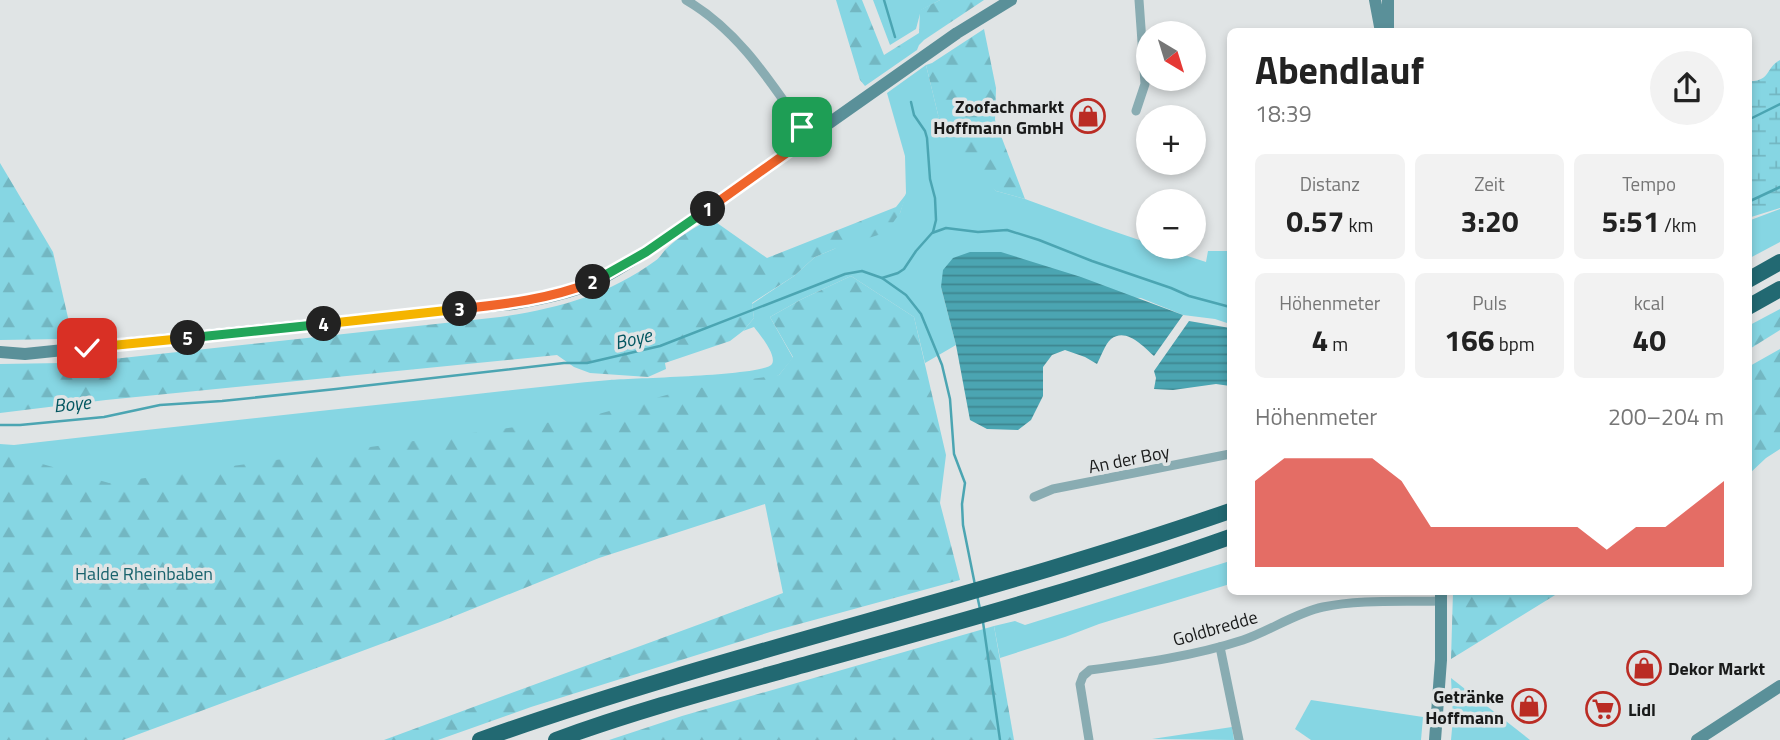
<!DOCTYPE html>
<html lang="de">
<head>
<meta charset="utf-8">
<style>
	body { margin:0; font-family:"Titillium Web",sans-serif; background:#f2f2f2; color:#222; height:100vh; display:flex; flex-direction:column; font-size:26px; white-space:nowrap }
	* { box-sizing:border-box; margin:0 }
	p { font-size:23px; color:#767676 }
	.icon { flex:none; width:38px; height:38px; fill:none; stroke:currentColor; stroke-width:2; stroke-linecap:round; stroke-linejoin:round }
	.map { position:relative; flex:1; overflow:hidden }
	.drawer { position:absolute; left:1227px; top:28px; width:525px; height:567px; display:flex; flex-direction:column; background:#fff; border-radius:10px; box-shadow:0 4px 10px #0003 }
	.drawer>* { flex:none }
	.needle { width:46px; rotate:142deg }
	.tools { position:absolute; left:1136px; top:21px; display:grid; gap:14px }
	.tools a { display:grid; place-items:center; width:70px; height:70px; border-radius:50%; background:#fff; box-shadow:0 4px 10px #0003; font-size:35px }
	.pin { position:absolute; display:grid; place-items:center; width:60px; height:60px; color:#fff; margin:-30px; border-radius:14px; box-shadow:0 4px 10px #0006 }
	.km { position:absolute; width:35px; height:35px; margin:-18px; border-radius:50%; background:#222; color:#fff; font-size:19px; line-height:35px; text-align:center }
	.round { display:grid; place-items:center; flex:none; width:74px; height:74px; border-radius:37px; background:#f2f2f2 }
	.overview { display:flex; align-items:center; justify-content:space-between; height:119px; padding:0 28px }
	h1 { font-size:38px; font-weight:700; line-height:52px }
	.metrics { display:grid; grid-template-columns:repeat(3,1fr); gap:10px; height:119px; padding:7px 28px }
	.metrics div { display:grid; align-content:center; border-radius:10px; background:#f2f2f2; text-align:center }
	.metrics b { font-size:30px; font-weight:700 }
	.metrics small { font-size:19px; font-weight:400 }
	.metrics p { font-size:19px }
	.chart { height:196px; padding:14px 28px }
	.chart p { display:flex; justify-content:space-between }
	.chart svg { width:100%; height:126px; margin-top:7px; fill:#d93025; opacity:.7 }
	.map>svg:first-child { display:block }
	.green { fill:#86d6e3 }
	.forest { fill:url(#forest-firs) }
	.wetland { fill:url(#wetland-marsh) }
	.water { fill:url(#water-rules) }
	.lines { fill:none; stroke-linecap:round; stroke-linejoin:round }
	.stream { stroke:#4ba5b2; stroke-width:2.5 }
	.street { stroke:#89acb2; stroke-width:9 }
	.secondary { stroke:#5a9099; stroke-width:12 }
	.highway { stroke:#226972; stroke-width:16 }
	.split-1-casing { stroke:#fff; stroke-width:14 }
	.split-2-casing { stroke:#fff; stroke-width:14 }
	.split-3-casing { stroke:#fff; stroke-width:14 }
	.split-4-casing { stroke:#fff; stroke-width:14 }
	.split-5-casing { stroke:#fff; stroke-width:14 }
	.split-6-casing { stroke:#fff; stroke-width:14 }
	.split-1 { stroke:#f0652b; stroke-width:9 }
	.split-2 { stroke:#22a559; stroke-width:9 }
	.split-3 { stroke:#f0652b; stroke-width:9 }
	.split-4 { stroke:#f5b400; stroke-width:9 }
	.split-5 { stroke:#22a559; stroke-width:9 }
	.split-6 { stroke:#f5b400; stroke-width:9 }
	.labels { text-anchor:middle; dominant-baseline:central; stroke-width:7; stroke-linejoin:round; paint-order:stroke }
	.poi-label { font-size:18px; font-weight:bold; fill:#191a1a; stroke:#e0e4e5; text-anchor:end }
	.street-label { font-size:18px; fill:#191a1a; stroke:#e0e4e5 }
	.park-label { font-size:18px; fill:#19626c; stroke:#e0e4e5 }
	.water-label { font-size:19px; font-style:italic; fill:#035660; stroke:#e0e4e5 }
</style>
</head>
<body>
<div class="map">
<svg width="1780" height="740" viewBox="0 0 1780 740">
	<defs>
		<pattern id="forest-firs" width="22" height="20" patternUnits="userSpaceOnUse" patternTransform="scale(1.75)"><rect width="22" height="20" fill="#86d6e3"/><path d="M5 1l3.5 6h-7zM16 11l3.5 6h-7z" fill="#73b7c2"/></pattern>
		<pattern id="wetland-marsh" width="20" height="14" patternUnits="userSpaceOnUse" patternTransform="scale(1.75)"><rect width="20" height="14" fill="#86d6e3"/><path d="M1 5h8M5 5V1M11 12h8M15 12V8" fill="none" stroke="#73b7c2"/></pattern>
		<pattern id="water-rules" width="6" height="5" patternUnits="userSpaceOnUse" patternTransform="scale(1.75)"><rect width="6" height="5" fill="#4ba5b2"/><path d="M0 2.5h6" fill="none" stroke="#3e8690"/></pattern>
	</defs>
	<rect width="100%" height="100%" fill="#e0e4e5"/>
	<g class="green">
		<path d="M 873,0 L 940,0 L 921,10 L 916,29 L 890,45 Z"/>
		<path d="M 926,65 L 942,131 L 996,191 L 1025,199 L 1104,228 L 1148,243 L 1148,247 L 1160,247 L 1206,262 L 1208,251 L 1230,251 L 1230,324 L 1215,319 L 1183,315 L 1141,298 L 941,287 L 956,345 L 925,363 L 914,317 L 851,276 L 802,299 L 770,317 L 793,358 L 779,375 L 0,740 L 0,444 L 14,445 C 144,430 274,416 404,402 C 472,395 541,386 610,380 C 631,378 765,376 772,364 C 777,355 760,335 754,327 L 743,331 L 754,318 L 752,304 L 794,276 L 815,257 L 834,249 L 900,213 L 906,193 L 905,156 L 887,93 Z"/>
		<path d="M 1780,209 L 1780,242 L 1748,259 L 1748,221 Z"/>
		<path d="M 1230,561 L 1230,584 L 1099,624 L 1065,637 L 1000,658 L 994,626 L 1015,621 L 1025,625 Z"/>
		<path d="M 1451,678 L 1530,740 L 1451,740 L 1453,718 Z"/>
		<path d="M 1311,700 L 1423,717 L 1421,740 L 1311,740 L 1295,729 Z"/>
		<path d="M 1232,727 L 1234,740 L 1152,739 Z"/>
	</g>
	<g class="forest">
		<path d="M 836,0 L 862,0 L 884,55 L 919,33 L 920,10 L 940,0 L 984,0 L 924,40 L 919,45 L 917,50 L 865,86 L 860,80 Z"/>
		<path d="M 984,29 L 996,88 L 995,120 L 1025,199 L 996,191 L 972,172 L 942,131 L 926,65 L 932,63 Z"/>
		<path d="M 0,163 L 53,252 L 69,322 L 63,339 L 0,340 Z"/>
		<path d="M 907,193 L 900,213 L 889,228 L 878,235 L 834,249 L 815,257 L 794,276 L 752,303 L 754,318 L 743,331 L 730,341 L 665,363 L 666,369 L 648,377 L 590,373 L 574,367 L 557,355 L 106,400 L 0,413 L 0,364 L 62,363 L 113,359 L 500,317 C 555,309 609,295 655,261 C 660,258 662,253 666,249 C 678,237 695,228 710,218 L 767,258 L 896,207 Z"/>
		<path d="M 851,276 L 914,317 L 946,455 L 940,503 L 960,580 L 770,632 L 531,707 L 438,740 L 384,740 C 517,690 651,643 783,593 L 765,504 L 599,558 L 440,622 L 123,740 L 0,740 L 0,452 L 109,483 L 588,417 L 695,387 L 718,389 L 751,379 L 779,375 L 793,357 L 770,317 L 802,299 Z"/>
		<path d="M 1780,309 L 1780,330 L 1748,350 L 1748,326 Z"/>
		<path d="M 1780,349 L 1780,449 L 1766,458 L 1748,475 L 1748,367 Z"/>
		<path d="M 1453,592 L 1560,592 L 1451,659 Z"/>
		<path d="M 994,626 L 1014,740 L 609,740 L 682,716 Z"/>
	</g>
	<path class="wetland" d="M 1780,60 L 1780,208 L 1748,218 L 1748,81 C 1771,82 1765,68 1780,60 Z"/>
	<g class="water">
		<path d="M 970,252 L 1001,252 L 1081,277 L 1183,315 L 1154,356 C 1143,346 1126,327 1111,339 C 1105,344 1101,357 1097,364 L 1085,357 L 1065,350 L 1052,355 L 1043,367 L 1043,396 L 1031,420 L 1018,430 L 987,429 L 970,420 L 956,345 L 941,287 L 943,270 L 953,258 Z"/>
		<path d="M 1189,321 L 1230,328 L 1230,386 L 1216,384 L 1173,390 L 1154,389 L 1156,378 L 1154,371 Z"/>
	</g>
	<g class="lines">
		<g class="stream">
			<path d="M 884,0 L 895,37"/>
			<path d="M 911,102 L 914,115 L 925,131 L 927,138 L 930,179 L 935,198 L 936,220 L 933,232"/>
			<path d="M 1748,120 L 1780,104"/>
			<path d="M 1748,202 L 1780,187"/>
			<path d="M 882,278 L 906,295 L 921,314 L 942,365 L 950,399 L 954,454 L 965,483 L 962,504 L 963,525 L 975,585"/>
			<path d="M 0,425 L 20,425 L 104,417 L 160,405 L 222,401 L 336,389 L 564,363 L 587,363 L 660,346 L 845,274 L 862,271 L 882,278 L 898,273 L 904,269 L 916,251 L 932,233 L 946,228 L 978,232 L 1007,230 L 1039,240 L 1092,261 L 1171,288 L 1189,296 L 1230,307"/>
			<path d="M 977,595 L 980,609"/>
			<path d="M 983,622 L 1000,740"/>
		</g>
		<g class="street">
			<path d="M 686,0 C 741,32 773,86 809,137"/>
			<path d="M 1136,111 L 1145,84 L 1139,0"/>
			<path d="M 1034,497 L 1053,489 L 1230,454"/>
			<path d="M 1220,647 L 1239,740"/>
			<path d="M 1089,740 L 1080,684 L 1083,676 L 1090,670 C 1142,663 1194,656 1243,640 C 1270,631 1295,613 1323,607 C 1359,599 1404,602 1441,601"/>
		</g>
		<g class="secondary">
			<path d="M 1375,0 L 1381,32"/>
			<path d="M 1388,32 L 1388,0"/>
			<path d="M 0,352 L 25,354 L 513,304 C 540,299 568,294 593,283 C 612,274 629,263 646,252 L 957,33 L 1011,0"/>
			<path d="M 1435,740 L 1441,660 L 1441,592"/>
			<path d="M 1697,740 L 1780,686"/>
		</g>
		<g class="highway">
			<path d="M 1748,280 L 1780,262"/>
			<path d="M 1748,307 L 1780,289"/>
			<path d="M 480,740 C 727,652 983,597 1230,511"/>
			<path d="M 556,740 C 632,712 710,691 789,669 C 936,628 1086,588 1230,537"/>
		</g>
	</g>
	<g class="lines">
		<g class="split-1-casing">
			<path id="split-1" d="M 708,209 L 809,137 L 802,127"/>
		</g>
		<g class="split-2-casing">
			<path id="split-2" d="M 593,282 L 646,252 L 708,209"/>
		</g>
		<g class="split-3-casing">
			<path id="split-3" d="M 460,309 C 506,304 550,299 593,282"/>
		</g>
		<g class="split-4-casing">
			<path id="split-4" d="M 324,324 L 460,309"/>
		</g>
		<g class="split-5-casing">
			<path id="split-5" d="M 188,338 L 324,324"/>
		</g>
		<g class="split-6-casing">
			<path id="split-6" d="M 87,348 L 188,338"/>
		</g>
		<use href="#split-1" class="split-1"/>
		<use href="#split-2" class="split-2"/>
		<use href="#split-3" class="split-3"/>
		<use href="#split-4" class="split-4"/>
		<use href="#split-5" class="split-5"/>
		<use href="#split-6" class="split-6"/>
	</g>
	<defs>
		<g id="shop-ring" transform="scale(1.75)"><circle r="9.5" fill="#e0e4e5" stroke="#ba2c24" stroke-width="1.5"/><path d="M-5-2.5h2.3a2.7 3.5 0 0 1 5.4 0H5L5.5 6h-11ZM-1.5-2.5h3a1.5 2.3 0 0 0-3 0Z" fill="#ba2c24"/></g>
		<g id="supermarket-ring" transform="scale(1.75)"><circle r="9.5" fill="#e0e4e5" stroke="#ba2c24" stroke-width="1.5"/><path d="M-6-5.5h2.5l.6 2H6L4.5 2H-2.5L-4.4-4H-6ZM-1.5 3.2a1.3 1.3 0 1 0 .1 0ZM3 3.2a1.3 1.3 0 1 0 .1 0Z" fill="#ba2c24"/></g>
	</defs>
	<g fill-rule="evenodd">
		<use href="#shop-ring" x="1088" y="116"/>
		<use href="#shop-ring" x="1644" y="668"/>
		<use href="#shop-ring" x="1529" y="706"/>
		<use href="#supermarket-ring" x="1603" y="709"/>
	</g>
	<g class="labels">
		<g class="poi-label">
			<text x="1064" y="106">Zoofachmarkt<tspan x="1064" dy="21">Hoffmann GmbH</tspan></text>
			<text x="1668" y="668" text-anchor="start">Dekor Markt</text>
			<text x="1504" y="696">Getränke<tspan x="1504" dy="21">Hoffmann</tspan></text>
			<text x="1628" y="709" text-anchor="start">Lidl</text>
		</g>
		<g class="street-label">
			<text transform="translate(1129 459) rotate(-11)">An der Boy</text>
			<text transform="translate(1215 628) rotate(-16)">Goldbredde</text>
		</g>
		<g class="park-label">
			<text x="144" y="573">Halde Rheinbaben</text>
		</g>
		<g class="water-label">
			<text transform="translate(633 338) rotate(-13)">Boye</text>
			<text transform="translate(72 403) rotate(-6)">Boye</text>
		</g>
	</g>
</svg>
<div class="tools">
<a><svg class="needle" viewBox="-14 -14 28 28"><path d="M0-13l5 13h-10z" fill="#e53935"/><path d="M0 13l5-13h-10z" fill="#767676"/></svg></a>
<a>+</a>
<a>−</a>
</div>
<div class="pin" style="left:802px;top:127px;background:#1e9e55"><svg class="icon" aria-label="arrive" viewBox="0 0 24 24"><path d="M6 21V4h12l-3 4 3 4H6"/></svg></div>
<div class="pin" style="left:87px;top:348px;background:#d93025"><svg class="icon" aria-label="check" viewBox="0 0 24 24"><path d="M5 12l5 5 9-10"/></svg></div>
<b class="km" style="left:708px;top:209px">1</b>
<b class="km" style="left:593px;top:282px">2</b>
<b class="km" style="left:460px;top:309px">3</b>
<b class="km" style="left:324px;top:324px">4</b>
<b class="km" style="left:188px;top:338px">5</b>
<section class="drawer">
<div class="overview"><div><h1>Abendlauf</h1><p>18:39</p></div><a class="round"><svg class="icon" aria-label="share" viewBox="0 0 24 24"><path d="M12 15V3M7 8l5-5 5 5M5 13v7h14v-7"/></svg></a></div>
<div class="metrics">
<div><p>Distanz</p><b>0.57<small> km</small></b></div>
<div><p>Zeit</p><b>3:20</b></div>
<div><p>Tempo</p><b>5:51<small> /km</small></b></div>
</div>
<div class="metrics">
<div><p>Höhenmeter</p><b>4<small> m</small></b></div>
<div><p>Puls</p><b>166<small> bpm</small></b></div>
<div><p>kcal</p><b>40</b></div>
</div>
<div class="chart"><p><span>Höhenmeter</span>200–204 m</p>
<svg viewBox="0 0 160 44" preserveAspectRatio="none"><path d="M0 44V14L10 6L20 6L30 6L40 6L50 14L60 30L70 30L80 30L90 30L100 30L110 30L120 38L130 30L140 30L150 22L160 14V44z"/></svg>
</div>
</section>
</div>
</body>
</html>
